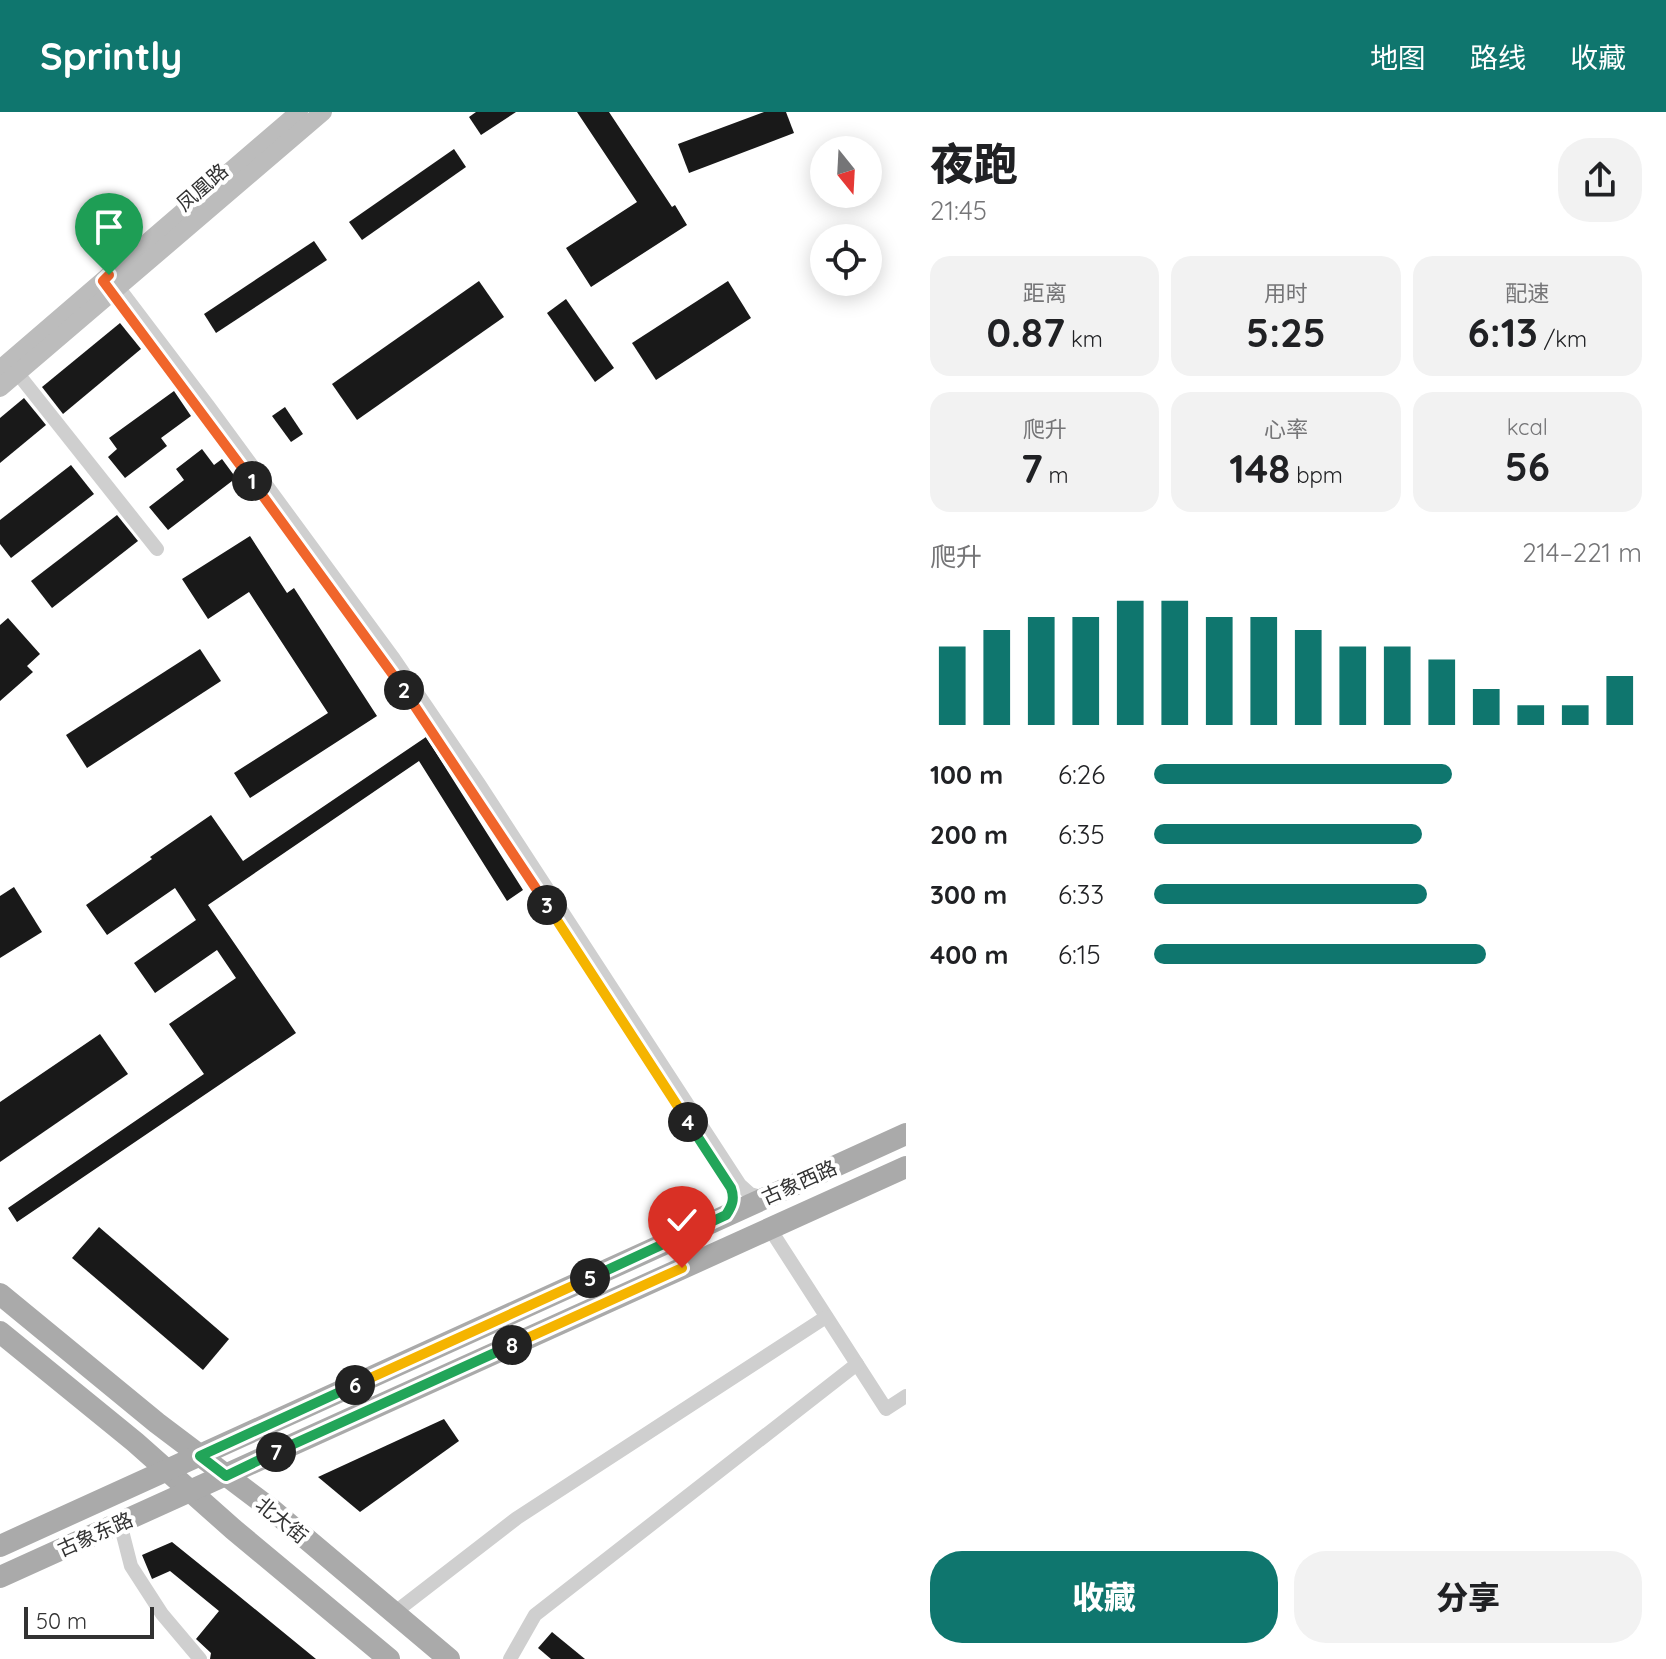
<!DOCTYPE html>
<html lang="zh">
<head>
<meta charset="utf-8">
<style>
	body { margin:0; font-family:Quicksand,"Noto Sans SC",sans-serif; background:#f2f2f2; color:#202124; height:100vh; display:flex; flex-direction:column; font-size:30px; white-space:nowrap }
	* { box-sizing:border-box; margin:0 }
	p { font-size:26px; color:#757577 }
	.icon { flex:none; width:44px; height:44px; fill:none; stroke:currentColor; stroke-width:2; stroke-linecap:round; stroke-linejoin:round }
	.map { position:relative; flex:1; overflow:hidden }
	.drawer { display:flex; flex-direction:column; background:#fff; width:760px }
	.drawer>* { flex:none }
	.needle { width:52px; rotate:162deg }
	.tools { position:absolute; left:810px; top:24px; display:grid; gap:16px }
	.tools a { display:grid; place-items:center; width:72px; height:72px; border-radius:50%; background:#fff; box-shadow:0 4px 20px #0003; font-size:40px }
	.scale { position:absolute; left:24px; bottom:20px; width:130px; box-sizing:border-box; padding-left:8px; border:4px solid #323232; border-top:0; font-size:22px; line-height:28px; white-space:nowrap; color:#323232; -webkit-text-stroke:6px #fff; paint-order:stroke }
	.pin { position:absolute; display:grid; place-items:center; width:68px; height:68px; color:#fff; margin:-82px -34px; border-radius:50% 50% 50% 0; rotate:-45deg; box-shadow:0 0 8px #0007 }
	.pin .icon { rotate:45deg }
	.km { position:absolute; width:40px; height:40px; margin:-20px; border-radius:50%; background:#222; color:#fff; font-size:22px; line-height:40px; text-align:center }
	.round { display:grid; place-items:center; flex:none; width:84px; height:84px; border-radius:32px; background:#f2f2f2 }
	.summary { display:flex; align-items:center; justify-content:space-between; height:136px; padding:0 24px }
	h1 { font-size:44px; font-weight:800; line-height:60px }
	.figures { display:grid; grid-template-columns:repeat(3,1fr); gap:12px; height:136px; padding:8px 24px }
	.figures div { display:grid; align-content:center; border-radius:20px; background:#f2f2f2; text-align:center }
	.figures b { font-size:40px; font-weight:800 }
	.figures small { font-size:22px; font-weight:400 }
	.figures p { font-size:22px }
	.chart { height:224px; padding:16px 24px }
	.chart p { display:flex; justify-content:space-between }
	.chart svg { width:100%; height:144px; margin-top:8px; stroke:#0f766e; stroke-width:6 }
	.action { display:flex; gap:16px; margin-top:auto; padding:16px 24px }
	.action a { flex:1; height:92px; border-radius:32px; background:#0f766e; color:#fff; font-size:32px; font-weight:800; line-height:92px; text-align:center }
	.action a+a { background:#f2f2f2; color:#202124 }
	ul { padding:0 24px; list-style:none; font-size:26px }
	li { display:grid; grid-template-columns:128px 96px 1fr; align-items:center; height:60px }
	li i { height:20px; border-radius:10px; background:#0f766e }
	header { display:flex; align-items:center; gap:48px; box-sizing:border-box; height:112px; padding:0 40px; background:#0f766e; color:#fff }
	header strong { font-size:38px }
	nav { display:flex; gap:44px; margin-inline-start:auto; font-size:28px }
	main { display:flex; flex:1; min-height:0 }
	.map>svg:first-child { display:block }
	.building { fill:#191919 }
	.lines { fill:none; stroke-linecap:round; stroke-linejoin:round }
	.street { stroke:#cfcfcf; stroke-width:14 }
	.secondary { stroke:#bcbcbc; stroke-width:18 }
	.primary { stroke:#aaa; stroke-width:22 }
	.split-1-casing { stroke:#fff; stroke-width:16 }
	.split-2-casing { stroke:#fff; stroke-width:16 }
	.split-3-casing { stroke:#fff; stroke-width:16 }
	.split-4-casing { stroke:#fff; stroke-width:16 }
	.split-5-casing { stroke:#fff; stroke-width:16 }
	.split-6-casing { stroke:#fff; stroke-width:16 }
	.split-7-casing { stroke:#fff; stroke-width:16 }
	.split-8-casing { stroke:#fff; stroke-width:16 }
	.split-9-casing { stroke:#fff; stroke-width:16 }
	.split-1 { stroke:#f0652b; stroke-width:10 }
	.split-2 { stroke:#f0652b; stroke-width:10 }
	.split-3 { stroke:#f0652b; stroke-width:10 }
	.split-4 { stroke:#f5b400; stroke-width:10 }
	.split-5 { stroke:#22a559; stroke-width:10 }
	.split-6 { stroke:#f5b400; stroke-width:10 }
	.split-7 { stroke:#22a559; stroke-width:10 }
	.split-8 { stroke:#22a559; stroke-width:10 }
	.split-9 { stroke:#f5b400; stroke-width:10 }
	.labels { text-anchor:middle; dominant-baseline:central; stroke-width:8; stroke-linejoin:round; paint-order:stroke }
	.street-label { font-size:20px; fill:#323232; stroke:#fff }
</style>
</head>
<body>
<header>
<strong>Sprintly</strong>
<nav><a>地图</a><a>路线</a><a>收藏</a></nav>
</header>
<main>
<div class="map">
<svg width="906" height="1547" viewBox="0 0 906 1547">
	<rect width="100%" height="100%" fill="#fff"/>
	<g class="building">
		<path d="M 476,0 L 516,0 L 481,23 L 469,5 Z"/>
		<path d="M 577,0 L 609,0 L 672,95 L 675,93 L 687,113 L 591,175 L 566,136 L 637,90 Z"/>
		<path d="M 764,0 L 786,0 L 794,21 L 689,61 L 678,32 Z"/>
		<path d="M 454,37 L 466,55 L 362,128 L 349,110 Z"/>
		<path d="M 314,129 L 327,148 L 216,221 L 204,202 Z"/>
		<path d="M 479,169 L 504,205 L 357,308 L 332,272 Z"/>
		<path d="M 728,169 L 751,206 L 656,268 L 632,231 Z"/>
		<path d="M 566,187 L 614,256 L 595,270 L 547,201 Z"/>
		<path d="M 120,211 L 141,237 L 63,302 L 42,275 Z"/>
		<path d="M 174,279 L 191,304 L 161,326 L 167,334 L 125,366 L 108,345 L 117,337 L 109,326 Z"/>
		<path d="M 24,286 L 46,313 L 0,351 L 0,306 Z"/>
		<path d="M 285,295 L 303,322 L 291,330 L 272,304 Z"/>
		<path d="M 202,337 L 214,353 L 222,347 L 236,366 L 168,418 L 149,395 L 184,368 L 176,357 Z"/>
		<path d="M 71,353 L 94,382 L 11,446 L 0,432 L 0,408 Z"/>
		<path d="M 117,403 L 138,429 L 52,496 L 31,469 Z"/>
		<path d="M 250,424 L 287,481 L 294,476 L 377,604 L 250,686 L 234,661 L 328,601 L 249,480 L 208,507 L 182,467 Z"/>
		<path d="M 8,506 L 40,542 L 27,554 L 33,560 L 0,589 L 0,513 Z"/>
		<path d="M 200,537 L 221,569 L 87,656 L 66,623 Z"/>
		<path d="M 426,625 L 523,778 L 507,789 L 419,649 L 208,793 L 296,921 L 17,1110 L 8,1096 L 204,962 L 169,912 L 236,866 L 217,838 L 155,881 L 134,851 L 196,808 L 175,776 L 107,823 L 86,793 L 152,747 L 150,745 L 211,703 L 243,749 Z"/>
		<path d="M 14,775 L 42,820 L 0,846 L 0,784 Z"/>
		<path d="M 100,922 L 128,962 L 0,1050 L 0,990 Z"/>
		<path d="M 99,1115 L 229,1227 L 203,1258 L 72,1146 Z"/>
		<path d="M 444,1307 L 459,1329 L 360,1400 L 318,1365 Z"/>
		<path d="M 172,1430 L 234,1480 L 316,1547 L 210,1547 L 211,1541 L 196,1527 L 219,1499 L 170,1459 L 152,1467 L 142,1443 Z"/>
		<path d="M 552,1520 L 585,1547 L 551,1547 L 538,1536 Z"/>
	</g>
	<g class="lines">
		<g class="street">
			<path d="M 112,167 L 209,295 L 394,547 L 479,672 L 740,1073 L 750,1082 L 764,1086"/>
			<path d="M 11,253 L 157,437"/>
			<path d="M 189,285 L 222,329"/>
			<path d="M 770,1117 L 886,1297 L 906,1284"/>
			<path d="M 120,1411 L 131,1454 L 162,1502 L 200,1547"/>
			<path d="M 394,1501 L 517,1406 L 826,1205"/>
			<path d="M 510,1547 L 535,1503 L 857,1252"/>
		</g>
		<g class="secondary">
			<path d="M 0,257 L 299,0"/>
			<path d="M 0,276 L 323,0"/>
		</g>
		<g class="primary">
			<path d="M 0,1182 L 157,1311 L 271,1397 L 449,1547"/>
			<path d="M 0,1220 L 135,1330 L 233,1417 L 389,1547"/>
			<path d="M 0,1434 L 906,1022"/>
			<path d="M 0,1465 L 906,1055"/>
		</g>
	</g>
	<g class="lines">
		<g class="split-1-casing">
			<path id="split-1" d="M 109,163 L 103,169 L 252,369"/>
		</g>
		<g class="split-2-casing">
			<path id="split-2" d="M 252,369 L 404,578"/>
		</g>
		<g class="split-3-casing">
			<path id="split-3" d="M 404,578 L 547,793"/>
		</g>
		<g class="split-4-casing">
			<path id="split-4" d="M 547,793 L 688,1010"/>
		</g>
		<g class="split-5-casing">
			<path id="split-5" d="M 590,1166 L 726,1103 C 732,1094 735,1087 731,1076 L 688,1010"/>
		</g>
		<g class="split-6-casing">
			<path id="split-6" d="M 355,1273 L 590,1166"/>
		</g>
		<g class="split-7-casing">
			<path id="split-7" d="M 276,1340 L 226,1364 L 200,1344 L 355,1273"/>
		</g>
		<g class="split-8-casing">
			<path id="split-8" d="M 276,1340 L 512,1233"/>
		</g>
		<g class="split-9-casing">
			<path id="split-9" d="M 512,1233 L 682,1156"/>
		</g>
		<use href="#split-1" class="split-1"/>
		<use href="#split-2" class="split-2"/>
		<use href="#split-3" class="split-3"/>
		<use href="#split-4" class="split-4"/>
		<use href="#split-5" class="split-5"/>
		<use href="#split-6" class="split-6"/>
		<use href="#split-7" class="split-7"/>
		<use href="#split-8" class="split-8"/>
		<use href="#split-9" class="split-9"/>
	</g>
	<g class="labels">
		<g class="street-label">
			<text transform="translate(202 75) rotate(-41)">凤凰路</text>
			<text transform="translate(799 1070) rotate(-24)">古象西路</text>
			<text transform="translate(282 1408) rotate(39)">北大街</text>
			<text transform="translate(95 1422) rotate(-24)">古象东路</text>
		</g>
	</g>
</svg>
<div class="tools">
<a><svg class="needle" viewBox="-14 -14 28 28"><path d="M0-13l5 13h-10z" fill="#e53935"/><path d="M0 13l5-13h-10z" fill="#757577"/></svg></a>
<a><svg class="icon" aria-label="locate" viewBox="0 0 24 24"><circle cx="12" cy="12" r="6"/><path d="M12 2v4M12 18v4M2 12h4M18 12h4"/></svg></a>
</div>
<div class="scale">50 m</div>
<div class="pin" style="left:109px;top:163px;background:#1e9e55"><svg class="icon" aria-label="arrive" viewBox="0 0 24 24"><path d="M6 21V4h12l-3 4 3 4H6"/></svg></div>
<div class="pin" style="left:682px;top:1156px;background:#d93025"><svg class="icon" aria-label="check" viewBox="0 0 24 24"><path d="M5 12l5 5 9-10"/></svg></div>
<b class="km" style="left:252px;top:369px">1</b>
<b class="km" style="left:404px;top:578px">2</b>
<b class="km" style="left:547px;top:793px">3</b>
<b class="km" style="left:688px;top:1010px">4</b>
<b class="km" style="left:590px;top:1166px">5</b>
<b class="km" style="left:355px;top:1273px">6</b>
<b class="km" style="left:276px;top:1340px">7</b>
<b class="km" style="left:512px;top:1233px">8</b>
</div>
<section class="drawer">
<div class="summary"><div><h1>夜跑</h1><p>21:45</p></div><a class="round"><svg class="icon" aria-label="share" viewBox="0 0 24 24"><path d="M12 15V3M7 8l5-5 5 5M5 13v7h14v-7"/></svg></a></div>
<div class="figures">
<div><p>距离</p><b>0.87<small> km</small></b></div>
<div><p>用时</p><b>5:25</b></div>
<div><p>配速</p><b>6:13<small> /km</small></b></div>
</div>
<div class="figures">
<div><p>爬升</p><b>7<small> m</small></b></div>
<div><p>心率</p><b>148<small> bpm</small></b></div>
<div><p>kcal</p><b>56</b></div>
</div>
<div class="chart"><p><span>爬升</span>214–221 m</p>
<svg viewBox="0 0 160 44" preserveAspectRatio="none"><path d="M5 44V20M15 44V15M25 44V11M35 44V11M45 44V6M55 44V6M65 44V11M75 44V11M85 44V15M95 44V20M105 44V20M115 44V24M125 44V33M135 44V38M145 44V38M155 44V29"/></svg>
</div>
<ul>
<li><b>100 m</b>6:26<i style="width:61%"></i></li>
<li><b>200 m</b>6:35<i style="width:55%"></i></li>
<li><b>300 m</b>6:33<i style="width:56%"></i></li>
<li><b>400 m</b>6:15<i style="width:68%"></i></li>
</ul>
<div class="action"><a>收藏</a><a>分享</a></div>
</section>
</main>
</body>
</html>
